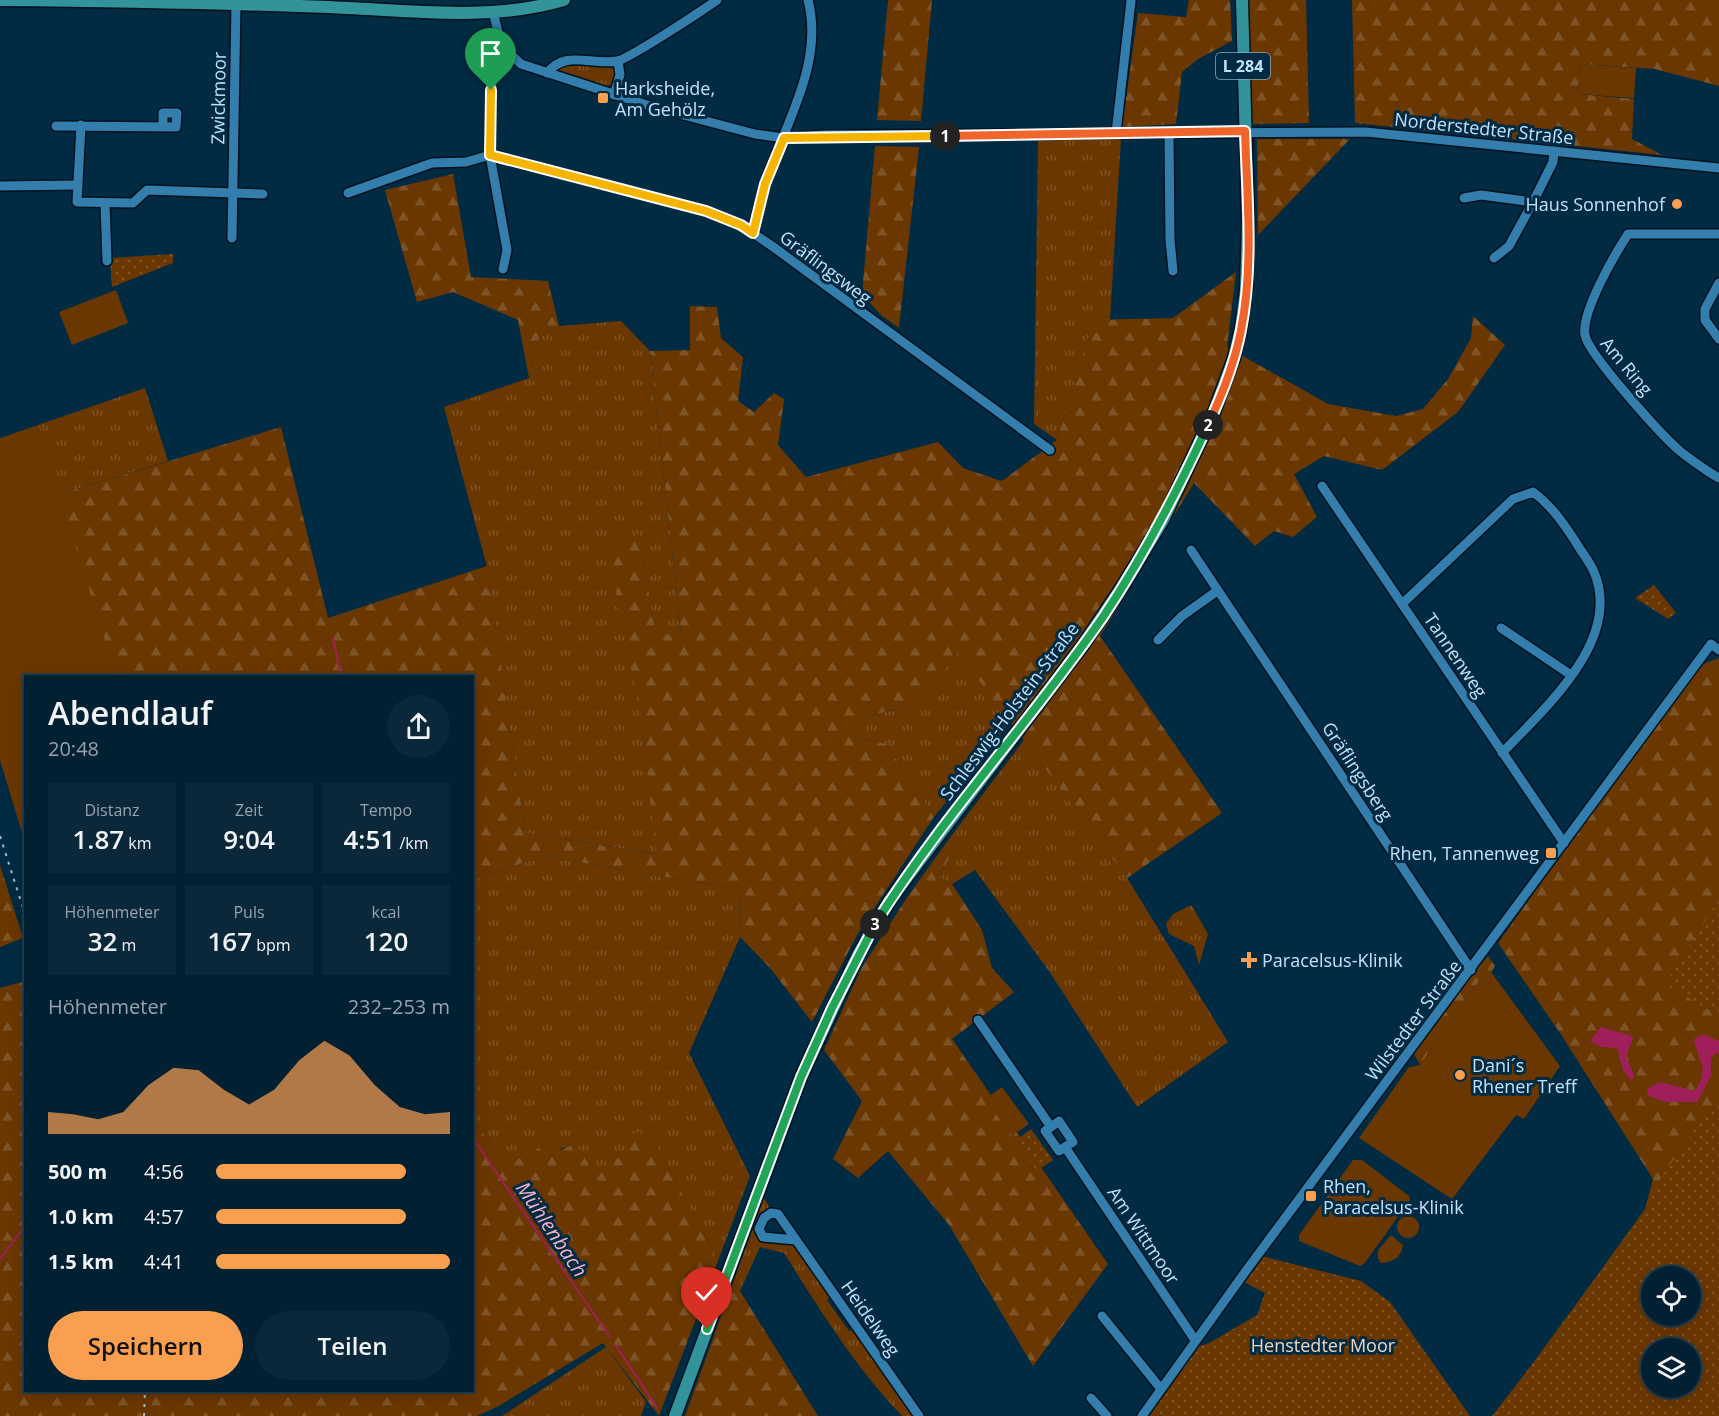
<!DOCTYPE html>
<html lang="de">
<head>
<meta charset="utf-8">
<style>
	body { margin:0; font-family:"Open Sans",sans-serif; background:#0b283a; color:#f1f3f6; height:100vh; display:flex; flex-direction:column; font-size:22px; white-space:nowrap }
	* { box-sizing:border-box; margin:0 }
	p { font-size:20px; color:#96a3ac }
	.icon { flex:none; width:33px; height:33px; fill:none; stroke:currentColor; stroke-width:2; stroke-linecap:round; stroke-linejoin:round }
	.map { position:relative; flex:1; overflow:hidden }
	.drawer { position:absolute; left:24px; top:675px; width:450px; height:717px; display:flex; flex-direction:column; background:#012032; border-radius:0px; box-shadow:0 3px 15px #0003,0 0 0 2px #233e4d }
	.drawer>* { flex:none }
	.tools { position:absolute; left:1641px; top:1266px; display:grid; gap:12px }
	.tools a { display:grid; place-items:center; width:60px; height:60px; border-radius:50%; background:#012032; box-shadow:0 3px 15px #0003,0 0 0 2px #233e4d; font-size:30px }
	.pin { position:absolute; display:grid; place-items:center; width:51px; height:51px; color:#fff; margin:-62px -26px; border-radius:50% 50% 50% 0; rotate:-45deg; box-shadow:0 0 6px #0007 }
	.pin .icon { rotate:45deg }
	.km { position:absolute; width:30px; height:30px; margin:-15px; border-radius:50%; background:#222; color:#fff; font-size:16px; line-height:30px; text-align:center }
	.round { display:grid; place-items:center; flex:none; width:63px; height:63px; border-radius:32px; background:#0b283a }
	.summary { display:flex; align-items:center; justify-content:space-between; height:102px; padding:0 24px }
	h1 { font-size:33px; font-weight:600; line-height:45px }
	.figures { display:grid; grid-template-columns:repeat(3,1fr); gap:9px; height:102px; padding:6px 24px }
	.figures div { display:grid; align-content:center; border-radius:0px; background:#0b283a; text-align:center }
	.figures b { font-size:26px; font-weight:600 }
	.figures small { font-size:16px; font-weight:400 }
	.figures p { font-size:16px }
	.chart { height:168px; padding:12px 24px }
	.chart p { display:flex; justify-content:space-between }
	.chart svg { width:100%; height:108px; margin-top:6px; fill:#fa9f50; opacity:.7 }
	.button { display:flex; gap:12px; margin-top:auto; padding:12px 24px }
	.button a { flex:1; height:69px; border-radius:36px; background:#fa9f50; color:#111; font-size:24px; font-weight:600; line-height:69px; text-align:center }
	.button a+a { background:#0b283a; color:#f1f3f6 }
	ul { padding:0 24px; list-style:none; font-size:20px }
	li { display:grid; grid-template-columns:96px 72px 1fr; align-items:center; height:45px }
	li i { height:15px; border-radius:8px; background:#fa9f50 }
	.map>svg:first-child { display:block }
	.grass { fill:url(#grass-tufts) }
	.forest { fill:url(#forest-firs); fill-rule:evenodd }
	.park { fill:url(#park-dots); fill-rule:evenodd }
	.garden { fill:#6b3700 }
	.water { fill:#9f1f5a }
	.lines { fill:none; stroke-linecap:round; stroke-linejoin:round }
	.stream { stroke:#9f1f5a; stroke-width:2 }
	.minor-casing { stroke:#001220; stroke-width:12 }
	.major-casing { stroke:#001220; stroke-width:15 }
	.minor { stroke:#337eac; stroke-width:9 }
	.major { stroke:#32939a; stroke-width:12 }
	.rail { stroke:#9abed7; stroke-width:2; stroke-dasharray:3 6; stroke-linecap:butt }
	.split-1-casing { stroke:#fff; stroke-width:12 }
	.split-2-casing { stroke:#fff; stroke-width:12 }
	.split-3-casing { stroke:#fff; stroke-width:12 }
	.split-4-casing { stroke:#fff; stroke-width:12 }
	.split-1 { stroke:#f5b400; stroke-width:8 }
	.split-2 { stroke:#f0652b; stroke-width:8 }
	.split-3 { stroke:#22a559; stroke-width:8 }
	.split-4 { stroke:#22a559; stroke-width:8 }
	.poi-dot { fill:#fa9f50; stroke:#012b42; stroke-width:2 }
	.labels { text-anchor:middle; dominant-baseline:central; stroke-width:6; stroke-linejoin:round; paint-order:stroke }
	.shield { fill:#012b42; stroke:#87acc5; stroke-width:1.5 }
	.shield-label { font-size:16px; font-weight:bold; fill:#c0e3fd }
	.poi-label { font-size:18px; fill:#c0e3fd; stroke:#012b42; text-anchor:start }
	.street-label { font-size:18px; fill:#c0e3fd; stroke:#012b42 }
	.park-label { font-size:18px; fill:#eed4c0; stroke:#012b42 }
	.water-label { font-size:20px; font-style:italic; fill:#f3b2c6; stroke:#012b42 }
</style>
</head>
<body>
<div class="map">
<svg width="1719" height="1416" viewBox="0 0 1719 1416">
	<defs>
		<pattern id="grass-tufts" width="24" height="20" patternUnits="userSpaceOnUse" patternTransform="scale(1.5)"><rect width="24" height="20" fill="#6b3700"/><path d="M3 7l-1-3M5 7V3M7 7l1-3M15 17l-1-3M17 17v-4M19 17l1-3" fill="none" stroke="#7e5426"/></pattern>
		<pattern id="forest-firs" width="22" height="20" patternUnits="userSpaceOnUse" patternTransform="scale(1.5)"><rect width="22" height="20" fill="#6b3700"/><path d="M5 1l3.5 6h-7zM16 11l3.5 6h-7z" fill="#7e5426"/></pattern>
		<pattern id="park-dots" width="8" height="8" patternUnits="userSpaceOnUse" patternTransform="scale(1.5)"><rect width="8" height="8" fill="#6b3700"/><path d="M2 2h.1M6 6h.1" fill="none" stroke="#7e5426" stroke-width="1.8" stroke-linecap="round"/></pattern>
	</defs>
	<rect width="100%" height="100%" fill="#012b42"/>
	<g class="grass">
		<path d="M 569,64 L 610,65 L 616,73 L 613,84 L 605,87 L 559,71 L 560,67 Z"/>
		<path d="M 1121,138 L 1110,320 L 1093,321 L 1057,440 L 1034,424 L 1038,141 Z"/>
		<path d="M 621,321 L 650,351 L 681,632 L 656,637 L 639,534 L 642,723 L 657,854 L 525,833 L 487,567 L 444,407 L 529,378 L 540,334 L 559,326 Z"/>
		<path d="M 145,388 L 168,461 L 58,495 L 38,425 Z"/>
		<path d="M 957,651 L 1011,721 L 934,817 L 886,744 L 855,737 L 865,716 L 917,706 Z"/>
		<path d="M 1024,740 L 1127,878 L 1228,1042 L 1137,1107 L 1049,971 L 975,870 L 952,884 L 938,877 L 955,849 L 949,839 Z"/>
		<path d="M 543,856 L 741,890 L 740,937 L 689,1053 L 750,1176 L 718,1261 L 654,1141 L 593,1173 L 576,1144 L 508,1165 L 473,1120 L 473,880 Z"/>
		<path d="M 1189,906 L 1192,906 L 1208,934 L 1199,965 L 1194,946 L 1169,934 L 1166,924 L 1173,914 Z"/>
		<path d="M 764,1198 L 769,1206 L 768,1212 L 762,1216 L 762,1237 L 795,1243 L 831,1295 L 827,1300 L 849,1331 L 854,1328 L 916,1416 L 902,1416 C 855,1367 820,1310 784,1253 L 760,1247 L 740,1291 L 733,1283 Z"/>
		<path d="M 606,1347 L 646,1402 L 641,1416 L 502,1416 Z"/>
	</g>
	<g class="forest">
		<path d="M 888,0 L 932,0 L 921,121 L 877,120 Z"/>
		<path d="M 1189,0 L 1230,0 L 1232,41 L 1198,59 L 1182,72 L 1176,124 L 1122,127 L 1138,13 L 1186,17 Z"/>
		<path d="M 1248,0 L 1306,0 L 1309,123 L 1252,124 Z"/>
		<path d="M 1352,0 L 1719,0 L 1719,86 L 1655,69 L 1580,64 L 1578,94 L 1634,99 L 1632,139 L 1662,155 L 1355,123 Z"/>
		<path d="M 1257,139 L 1350,139 L 1258,235 Z"/>
		<path d="M 875,146 L 919,147 L 899,328 L 881,315 L 862,294 Z"/>
		<path d="M 453,174 L 471,277 L 548,281 L 559,326 L 540,334 L 529,378 L 518,320 L 453,292 L 417,302 L 385,190 Z"/>
		<path d="M 1236,272 L 1227,347 L 1328,404 L 1396,416 L 1423,409 L 1448,379 L 1471,338 L 1473,316 L 1505,345 L 1458,412 L 1382,470 L 1324,456 L 1294,474 L 1317,517 L 1293,537 L 1274,531 L 1255,546 L 1194,483 L 1100,636 L 1222,813 L 1127,878 L 957,651 L 917,706 L 865,716 L 855,737 L 886,744 L 934,817 L 858,933 L 812,1022 L 770,968 L 740,937 L 741,890 L 543,856 L 473,880 L 472,676 L 116,676 L 58,495 L 281,427 L 328,618 L 487,566 L 525,833 L 656,854 L 642,723 L 607,547 L 639,534 L 656,636 L 681,632 L 650,351 L 690,350 L 690,306 L 717,307 L 721,338 L 743,357 L 738,401 L 754,412 L 774,393 L 784,399 L 778,445 L 806,477 L 938,442 L 963,468 L 1002,481 L 1057,440 L 1093,320 L 1173,318 Z"/>
		<path d="M 1719,658 L 1719,1391 L 1680,1416 L 1492,1416 L 1548,1344 L 1645,1209 L 1653,1179 L 1560,1033 L 1498,943 L 1696,667 ZM 1652,1276 L 1690,1276 L 1690,1316 L 1652,1316 ZM 1652,1348 L 1690,1348 L 1690,1388 L 1652,1388 Z"/>
		<path d="M 949,839 L 955,849 L 938,877 L 952,884 L 982,930 L 992,968 L 1014,992 L 952,1039 L 1108,1264 L 1033,1366 L 949,1225 L 888,1151 L 858,1178 L 833,1159 L 862,1101 L 824,1050 L 861,969 L 906,899 Z"/>
		<path d="M 0,865 L 23,938 L 0,947 Z"/>
		<path d="M 1488,956 L 1495,966 L 1485,983 L 1480,980 L 1420,1065 L 1414,1054 L 1454,996 Z"/>
		<path d="M 25,981 L 26,1390 L 472,1390 L 473,1120 L 508,1165 L 553,1140 L 561,1150 L 576,1143 L 593,1172 L 626,1154 L 624,1142 L 636,1131 L 654,1141 L 718,1261 L 659,1416 L 603,1343 L 497,1407 L 477,1416 L 0,1416 L 0,988 Z"/>
		<path d="M 733,1283 L 740,1291 L 818,1416 L 685,1416 Z"/>
	</g>
	<g class="park">
		<path d="M 173,254 L 173,263 L 112,287 L 110,258 Z"/>
		<path d="M 1654,585 L 1676,613 L 1668,619 L 1635,598 Z"/>
		<path d="M 1719,899 L 1719,1016 L 1665,984 Z"/>
		<path d="M 1719,1096 L 1719,1416 L 1494,1416 L 1646,1209 L 1650,1193 ZM 1652,1276 L 1690,1276 L 1690,1316 L 1652,1316 ZM 1652,1348 L 1690,1348 L 1690,1388 L 1652,1388 Z"/>
		<path d="M 1031,1129 L 1053,1160 L 1037,1171 L 1015,1141 Z"/>
		<path d="M 1261,1256 L 1361,1281 L 1390,1302 L 1470,1416 L 1136,1416 L 1183,1351 L 1209,1343 L 1257,1315 L 1265,1293 L 1244,1282 Z"/>
	</g>
	<g class="garden">
		<path d="M 1580,64 L 1636,68 L 1634,98 L 1578,94 Z"/>
		<path d="M 116,290 L 128,323 L 72,345 L 59,312 Z"/>
		<path d="M 38,425 L 116,676 L 26,676 L 25,843 L 0,760 L 0,438 Z"/>
		<path d="M 1491,972 L 1560,1066 L 1524,1119 L 1516,1115 L 1452,1199 L 1359,1138 L 1409,1067 L 1420,1065 L 1480,980 L 1485,983 Z"/>
		<path d="M 1002,1087 L 1029,1124 L 1012,1136 L 985,1099 Z"/>
		<path d="M 1353,1160 L 1362,1160 L 1409,1196 L 1410,1200 L 1364,1264 L 1360,1266 L 1299,1241 L 1299,1235 Z"/>
		<circle cx="1408" cy="1227" r="11"/>
		<path d="M 1391,1235 L 1403,1245 C 1401,1258 1393,1262 1381,1263 L 1378,1259 L 1378,1250 Z"/>
	</g>
	<g class="water">
		<path d="M 1601,1027 L 1630,1035 L 1633,1039 L 1626,1056 L 1634,1075 L 1632,1082 L 1623,1070 L 1617,1048 L 1601,1047 L 1590,1041 Z"/>
		<path d="M 1702,1034 L 1719,1041 L 1719,1054 L 1717,1052 L 1711,1058 L 1711,1076 L 1697,1102 L 1665,1102 L 1647,1095 L 1648,1088 L 1660,1082 L 1695,1091 C 1711,1067 1697,1061 1694,1039 Z"/>
	</g>
	<g class="lines">
		<g class="stream">
			<path d="M 333,638 L 341,676"/>
			<path d="M 472,1137 L 609,1336"/>
			<path d="M 0,1259 L 26,1225"/>
			<path d="M 615,1344 L 657,1408"/>
		</g>
		<g class="minor-casing">
			<g id="minor">
				<path d="M 493,11 L 501,45 L 521,64 L 653,107 L 755,134 L 784,138 L 824,135 L 1366,132 L 1719,168"/>
				<path d="M 547,73 C 566,49 591,66 617,61 C 629,59 703,10 717,0"/>
				<path d="M 614,95 L 620,75 L 618,61"/>
				<path d="M 81,125 L 77,202 L 133,203 L 147,190 L 263,194"/>
				<path d="M 56,126 L 176,127 L 177,113 L 163,113 L 163,127"/>
				<path d="M 1116,133 L 1131,1"/>
				<path d="M 1169,133 L 1170,240 L 1173,271"/>
				<path d="M 0,186 L 78,185"/>
				<path d="M 348,193 L 432,163 L 466,162 L 490,155 C 490,118 488,80 501,45"/>
				<path d="M 1464,198 L 1481,195 L 1533,202 L 1509,246 L 1494,258"/>
				<path d="M 1533,202 L 1553,162 L 1554,151"/>
				<path d="M 105,203 L 107,261"/>
				<path d="M 753,233 C 757,211 763,188 771,167 C 791,114 823,58 808,0"/>
				<path d="M 1719,234 L 1628,234 C 1615,254 1581,312 1585,335 C 1588,354 1663,437 1681,452 C 1693,461 1706,471 1719,478"/>
				<path d="M 232,238 L 236,4"/>
				<path d="M 503,269 L 507,250 L 490,155 L 706,211 L 741,225 L 772,246 L 1050,450"/>
				<path d="M 1719,283 L 1705,309 L 1705,320 L 1719,339"/>
				<path d="M 1322,486 L 1564,843"/>
				<path d="M 1191,550 L 1471,970"/>
				<path d="M 1402,604 L 1513,499 L 1533,492 C 1552,506 1564,524 1577,544 C 1582,553 1590,562 1594,572 C 1623,640 1544,709 1502,753"/>
				<path d="M 1501,628 L 1571,675"/>
				<path d="M 1158,640 L 1182,616 L 1217,591"/>
				<path d="M 978,1020 L 1051,1127 L 1059,1121 L 1073,1142 L 1065,1147 L 1195,1340"/>
				<path d="M 1051,1127 L 1045,1131 L 1059,1151 L 1065,1147"/>
				<path d="M 796,1240 L 763,1237 L 759,1229 L 764,1218 L 771,1213 L 778,1214 L 919,1416"/>
				<path d="M 1102,1316 L 1161,1389"/>
				<path d="M 1091,1398 L 1107,1416"/>
				<path d="M 1142,1416 L 1248,1268 L 1711,644 L 1719,650"/>
			</g>
		</g>
		<g class="major-casing">
			<g id="major">
				<path d="M 0,0 C 109,1 219,3 328,7 C 405,10 490,22 564,0"/>
				<path d="M 675,1416 L 801,1077 L 858,955 L 890,900 L 1083,645 L 1122,587 L 1163,520 L 1214,412 L 1234,358 L 1241,328 L 1246,290 L 1248,222 L 1242,0"/>
			</g>
		</g>
		<use href="#minor" class="minor"/>
		<use href="#major" class="major"/>
		<g class="rail">
			<path d="M 0,836 L 26,917"/>
			<path d="M 144,1416 L 145,1390"/>
		</g>
	</g>
	<g class="lines">
		<g class="split-1-casing">
			<path id="split-1" d="M 491,90 L 490,155 L 706,211 L 741,225 L 753,233 L 765,184 L 784,138 L 945,136"/>
		</g>
		<g class="split-2-casing">
			<path id="split-2" d="M 945,136 L 1245,131 C 1247,196 1254,265 1241,330 C 1235,362 1222,395 1208,425"/>
		</g>
		<g class="split-3-casing">
			<path id="split-3" d="M 875,924 C 943,816 1031,721 1103,617 C 1144,556 1177,492 1208,425"/>
		</g>
		<g class="split-4-casing">
			<path id="split-4" d="M 707,1329 L 801,1077 L 832,1008 L 875,924"/>
		</g>
		<use href="#split-1" class="split-1"/>
		<use href="#split-2" class="split-2"/>
		<use href="#split-3" class="split-3"/>
		<use href="#split-4" class="split-4"/>
	</g>
	<g class="poi-dot">
		<rect x="597" y="92" width="12" height="12" rx="3"/>
		<circle cx="1677" cy="204" r="6"/>
		<rect x="1545" y="847" width="12" height="12" rx="3"/>
		<path d="M1246 951h6v6h6v6h-6v6h-6v-6h-6v-6h6z"/>
		<circle cx="1460" cy="1075" r="6"/>
		<rect x="1305" y="1190" width="12" height="12" rx="3"/>
	</g>
	<g class="labels">
		<rect class="shield" x="1216" y="53" width="54" height="26" rx="4.5"/>
		<g class="shield-label">
			<text x="1243" y="66">L 284</text>
		</g>
		<g class="poi-label">
			<text x="615" y="88">Harksheide,<tspan x="615" dy="21">Am Gehölz</tspan></text>
			<text x="1665" y="204" text-anchor="end">Haus Sonnenhof</text>
			<text x="1539" y="853" text-anchor="end">Rhen, Tannenweg</text>
			<text x="1262" y="960">Paracelsus-Klinik</text>
			<text x="1472" y="1065">Dani´s<tspan x="1472" dy="21">Rhener Treff</tspan></text>
			<text x="1323" y="1186">Rhen,<tspan x="1323" dy="21">Paracelsus-Klinik</tspan></text>
		</g>
		<g class="street-label">
			<text transform="translate(218 98) rotate(-89)">Zwickmoor</text>
			<text transform="translate(1484 128) rotate(6)">Norderstedter Straße</text>
			<text transform="translate(826 267) rotate(37)">Gräflingsweg</text>
			<text transform="translate(1627 366) rotate(50)">Am Ring</text>
			<text transform="translate(1456 655) rotate(56)">Tannenweg</text>
			<text transform="translate(1009 711) rotate(-53)">Schleswig-Holstein-Straße</text>
			<text transform="translate(1358 771) rotate(57)">Gräflingsberg</text>
			<text transform="translate(1413 1020) rotate(-53)">Wilstedter Straße</text>
			<text transform="translate(1144 1235) rotate(56)">Am Wittmoor</text>
			<text transform="translate(871 1318) rotate(55)">Heidelweg</text>
		</g>
		<g class="park-label">
			<text x="1323" y="1345">Henstedter Moor</text>
		</g>
		<g class="water-label">
			<text transform="translate(552 1229) rotate(56)">Mühlenbach</text>
		</g>
	</g>
</svg>
<div class="tools">
<a><svg class="icon" aria-label="locate" viewBox="0 0 24 24"><circle cx="12" cy="12" r="6"/><path d="M12 2v4M12 18v4M2 12h4M18 12h4"/></svg></a>
<a><svg class="icon" aria-label="layers" viewBox="0 0 24 24"><path d="M12 4l9 5-9 5-9-5zM3 14l9 5 9-5"/></svg></a>
</div>
<div class="pin" style="left:491px;top:90px;background:#1e9e55"><svg class="icon" aria-label="arrive" viewBox="0 0 24 24"><path d="M6 21V4h12l-3 4 3 4H6"/></svg></div>
<div class="pin" style="left:707px;top:1329px;background:#d93025"><svg class="icon" aria-label="check" viewBox="0 0 24 24"><path d="M5 12l5 5 9-10"/></svg></div>
<b class="km" style="left:945px;top:136px">1</b>
<b class="km" style="left:1208px;top:425px">2</b>
<b class="km" style="left:875px;top:924px">3</b>
<section class="drawer">
<div class="summary"><div><h1>Abendlauf</h1><p>20:48</p></div><a class="round"><svg class="icon" aria-label="share" viewBox="0 0 24 24"><path d="M12 15V3M7 8l5-5 5 5M5 13v7h14v-7"/></svg></a></div>
<div class="figures">
<div><p>Distanz</p><b>1.87<small> km</small></b></div>
<div><p>Zeit</p><b>9:04</b></div>
<div><p>Tempo</p><b>4:51<small> /km</small></b></div>
</div>
<div class="figures">
<div><p>Höhenmeter</p><b>32<small> m</small></b></div>
<div><p>Puls</p><b>167<small> bpm</small></b></div>
<div><p>kcal</p><b>120</b></div>
</div>
<div class="chart"><p><span>Höhenmeter</span>232–253 m</p>
<svg viewBox="0 0 160 44" preserveAspectRatio="none"><path d="M0 44V35L10 36L20 38L30 35L40 24L50 17L60 18L70 26L80 32L90 26L100 14L110 6L120 12L130 24L140 33L150 36L160 35V44z"/></svg>
</div>
<ul>
<li><b>500 m</b>4:56<i style="width:81%"></i></li>
<li><b>1.0 km</b>4:57<i style="width:81%"></i></li>
<li><b>1.5 km</b>4:41<i style="width:100%"></i></li>
</ul>
<div class="button"><a>Speichern</a><a>Teilen</a></div>
</section>
</div>
</body>
</html>
